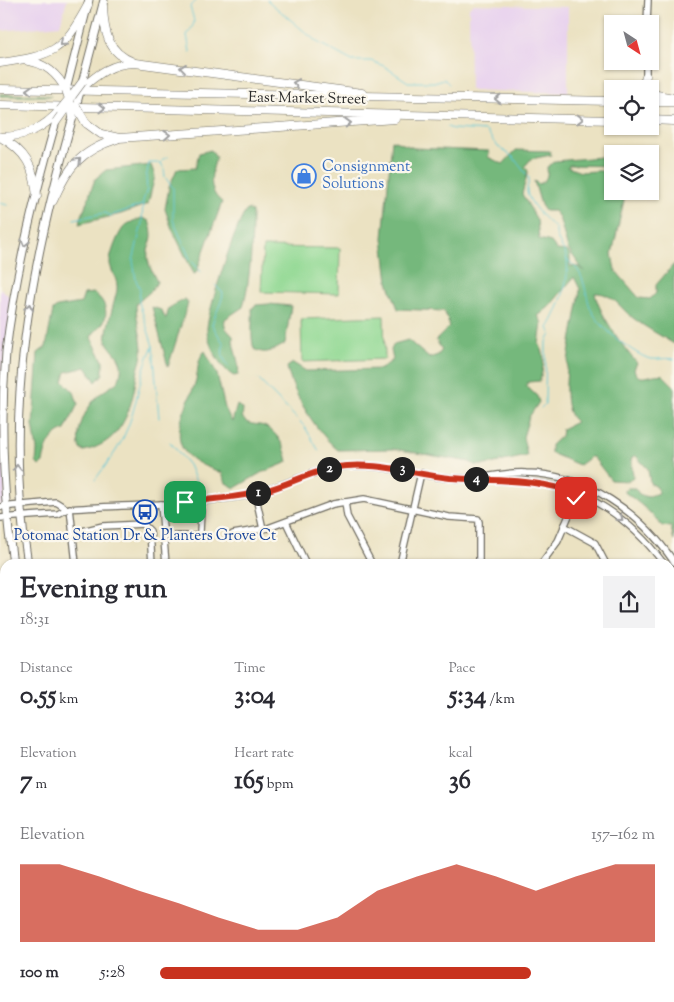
<!DOCTYPE html>
<html lang="en">
<head>
<meta charset="utf-8">
<style>
	body { margin:0; font-family:"Sorts Mill Goudy",serif; background:#f2f2f3; color:#2b2b33; height:100vh; display:flex; flex-direction:column; font-size:19px; white-space:nowrap }
	* { box-sizing:border-box; margin:0 }
	p { font-size:16px; color:#7c7c81 }
	.icon { flex:none; width:28px; height:28px; fill:none; stroke:currentColor; stroke-width:2; stroke-linecap:round; stroke-linejoin:round }
	.map { position:relative; flex:1; overflow:hidden }
	.sheet { position:absolute; left:0px; top:559px; width:675px; height:444px; display:flex; flex-direction:column; background:#fff; border-radius:15px 15px 0 0; box-shadow:0 1px 4px #0004 }
	.sheet>* { flex:none }
	.needle { width:32px; rotate:144deg }
	.fabs { position:absolute; left:604px; top:15px; display:grid; gap:10px }
	.fabs a { display:grid; place-items:center; width:55px; height:55px; border-radius:0px; background:#fff; box-shadow:0 1px 4px #0004; font-size:25px }
	.pin { position:absolute; display:grid; place-items:center; width:42px; height:42px; color:#fff; margin:-21px; border-radius:10px; box-shadow:0 2px 8px #0006 }
	.km { position:absolute; width:25px; height:25px; margin:-12px; border-radius:50%; background:#222; color:#fff; font-size:14px; line-height:25px; text-align:center }
	.round { display:grid; place-items:center; flex:none; width:52px; height:52px; border-radius:0px; background:#f2f2f3 }
	.head { display:flex; align-items:center; justify-content:space-between; height:85px; padding:0 20px }
	h1 { font-size:28px; font-weight:700; line-height:38px }
	.figures { display:grid; grid-template-columns:repeat(3,1fr); gap:8px; height:85px; padding:5px 20px }
	.figures div { display:grid; align-content:center }
	.figures b { font-size:25px; font-weight:700 }
	.figures small { font-size:14px; font-weight:400 }
	.figures p { font-size:14px }
	.chart { height:140px; padding:10px 20px }
	.chart p { display:flex; justify-content:space-between }
	.chart svg { width:100%; height:90px; margin-top:5px; fill:#c8321e; opacity:.7 }
	ul { padding:0 20px; list-style:none; font-size:16px }
	li { display:grid; grid-template-columns:80px 60px 1fr; align-items:center; height:38px }
	li i { height:12px; border-radius:6px; background:#c8321e }
	.map>svg:first-child { display:block }
	.built { fill:#e8d2ee }
	.green { fill:#90d892; stroke:#5e825e }
	.forest { fill:#74b87c; stroke:#507254 }
	.lines { fill:none; stroke-linecap:round; stroke-linejoin:round }
	.stream { stroke:#5ec8d9; stroke-width:1 }
	.minor-casing { stroke:#6e6b60; stroke-width:8 }
	.major-casing { stroke:#6e6b60; stroke-width:9 }
	.highway-casing { stroke:#6e6b60; stroke-width:9 }
	.minor { stroke:#fff; stroke-width:5.5 }
	.major { stroke:#fff; stroke-width:7 }
	.highway { stroke:#fff; stroke-width:8 }
	.highway-bridge-casing { stroke:#6e6b60; stroke-width:9; stroke-linecap:butt }
	.highway-bridge { stroke:#fff; stroke-width:8 }
	.oneway { stroke:#a0a0a0 }
	.route-casing { stroke:#fff; stroke-width:10 }
	.route { stroke:#c8321e; stroke-width:6 }
	.labels { text-anchor:middle; dominant-baseline:central; stroke-width:4.5; stroke-linejoin:round; paint-order:stroke }
	.street-label { font-size:15px; fill:#2b2b2b; stroke:#fbf7ec }
	.shop-label { font-size:15px; fill:#366cbe; stroke:#fbf7ec; text-anchor:start }
	.transit-label { font-size:15px; fill:#164399; stroke:#fbf7ec }
</style>
</head>
<body>
<div class="map">
<svg width="674" height="1002" viewBox="0 0 674 1002">
	<rect width="100%" height="100%" fill="#fbf7ec"/>
	<filter id="ink" filterUnits="userSpaceOnUse"><feTurbulence type="fractalNoise" baseFrequency=".02" numOctaves="2"/><feDisplacementMap in="SourceGraphic" scale="10" xChannelSelector="R" yChannelSelector="G"/><feConvolveMatrix kernelMatrix="1 2 1 2 8 2 1 2 1" color-interpolation-filters="sRGB"/></filter>
	<filter id="wash" filterUnits="userSpaceOnUse"><feTurbulence type="fractalNoise" baseFrequency=".0096" numOctaves="4" result="noise"/><feDisplacementMap in="SourceGraphic" scale="20" xChannelSelector="R" yChannelSelector="G"/><feGaussianBlur stdDeviation="1.12" result="paint"/><feColorMatrix in="noise" values="0 0 0 0 0 0 0 0 0 0 0 0 0 0 0 0 0 1.4 0 .05"/><feComposite in="paint" operator="in"/></filter>
	<g filter="url(#wash)">
		<rect width="100%" height="100%" fill="#ebe2c2"/>
		<g class="built">
			<path d="M 0,0 L 67,0 L 60,25 L 0,31 Z"/>
			<path d="M 474,4 L 568,7 L 568,93 L 470,90 L 469,7 Z"/>
			<path d="M 0,288 L 14,301 L 6,352 L 5,506 L 0,507 Z"/>
			<path d="M 5,619 L 5,760 L 0,760 L 0,621 Z"/>
			<path d="M 670,781 L 674,781 L 674,859 L 670,861 Z"/>
			<path d="M 291,998 L 459,998 L 454,1002 L 296,1002 Z"/>
		</g>
		<g class="green">
			<path d="M 0,94 L 46,95 L 51,96 L 0,96 Z"/>
			<path d="M 263,247 L 340,248 L 339,294 L 261,292 Z"/>
			<path d="M 384,316 L 385,359 L 302,362 L 301,319 Z"/>
		</g>
		<g class="forest">
			<path d="M 392,140 L 414,148 L 489,151 L 488,157 L 503,164 L 516,150 L 550,151 L 551,155 L 531,159 L 525,166 L 528,171 L 522,194 L 537,220 L 539,239 L 551,242 L 557,250 L 567,251 L 570,254 L 570,266 L 580,267 L 584,271 L 568,249 L 559,217 L 554,211 L 545,211 L 541,205 L 534,181 L 539,184 C 547,181 548,175 547,167 L 555,161 L 612,156 L 612,166 L 570,165 L 567,167 L 581,172 L 612,170 L 612,191 L 626,191 L 612,254 L 615,270 L 639,298 L 650,299 L 656,293 L 656,285 L 674,264 L 674,344 C 660,335 646,328 633,318 C 621,309 612,292 595,293 C 598,312 624,349 637,363 L 634,369 C 638,385 652,372 663,375 L 674,386 L 674,541 L 671,527 L 662,526 C 651,512 638,502 623,491 L 628,488 L 635,488 L 639,494 L 647,497 L 658,493 L 657,487 L 650,483 L 648,469 L 635,455 L 631,459 L 633,477 L 628,481 L 611,480 L 593,457 L 590,457 L 579,465 L 551,453 L 551,445 L 561,436 L 562,429 L 576,422 C 552,405 578,317 580,289 L 574,277 L 549,307 L 538,316 L 542,323 L 539,344 C 547,356 543,367 540,381 L 528,382 L 526,386 L 537,396 L 539,402 L 529,417 L 523,437 L 527,456 L 485,465 L 475,465 L 470,462 L 394,449 L 338,450 C 317,433 292,393 287,367 L 293,363 L 306,371 L 381,369 L 393,360 L 391,350 L 394,344 L 408,340 L 429,358 L 438,355 L 442,350 L 436,340 L 449,327 L 448,320 L 444,311 L 398,309 L 388,282 L 383,238 Z"/>
			<path d="M 211,150 L 216,158 C 211,173 207,191 222,202 L 196,273 L 194,274 L 172,229 L 165,209 L 169,187 L 177,169 L 195,168 L 199,153 Z"/>
			<path d="M 151,165 L 155,176 L 148,204 L 121,214 L 79,224 L 95,179 L 106,170 Z"/>
			<path d="M 248,209 L 252,212 C 252,243 251,277 243,307 L 225,319 C 223,329 228,330 233,336 C 232,349 241,362 238,375 L 234,376 C 222,371 206,342 207,328 C 208,311 237,217 248,209 Z"/>
			<path d="M 142,218 L 149,221 C 157,243 146,242 148,259 C 149,267 154,275 157,282 L 152,290 L 136,304 C 136,319 141,334 142,349 C 143,357 138,367 137,375 C 131,410 123,442 84,451 L 80,449 C 74,431 87,405 100,394 C 106,389 115,385 119,380 C 120,376 122,368 121,365 C 120,356 110,349 107,342 C 104,334 115,301 117,290 C 118,279 112,274 110,264 C 109,256 119,231 125,226 C 129,222 137,220 142,218 Z"/>
			<path d="M 93,293 C 103,298 109,310 104,321 C 101,327 94,331 91,337 L 103,361 L 103,374 L 96,382 L 86,367 L 66,372 L 63,381 L 74,392 L 78,404 L 65,430 C 50,435 45,449 43,463 L 39,466 L 36,462 L 37,450 L 33,425 L 38,353 L 46,347 L 53,310 L 57,307 L 81,303 L 84,294 Z"/>
			<path d="M 185,299 L 188,303 L 168,367 L 152,307 L 161,310 L 166,319 L 169,308 Z"/>
			<path d="M 269,304 L 291,306 L 285,344 C 274,350 266,356 254,349 C 250,336 253,321 252,308 L 256,305 Z"/>
			<path d="M 205,351 L 217,374 L 225,408 L 232,422 L 237,405 L 243,409 C 243,414 241,417 245,421 C 250,425 258,424 264,426 C 278,432 286,449 288,462 L 259,474 L 235,488 L 226,483 L 222,473 C 214,469 204,467 197,462 C 163,443 187,409 195,383 C 199,373 196,359 205,351 Z"/>
			<path d="M 59,998 L 190,998 L 215,1002 L 60,1002 Z"/>
			<path d="M 475,998 L 517,998 L 513,1002 L 472,1002 Z"/>
		</g>
		<g class="lines">
			<g class="stream">
				<path d="M 267,0 L 317,42 L 352,61 L 371,61 L 384,66 L 408,82 L 434,82 L 444,79 L 449,84"/>
				<path d="M 190,52 L 187,35 C 196,22 195,23 190,7 L 197,0"/>
				<path d="M 447,127 L 453,129 L 486,131 L 497,146 L 513,157 L 529,178 C 529,183 527,186 527,190 C 526,200 548,224 556,228 C 555,239 561,244 565,253 C 573,273 559,311 548,328 L 551,334 L 546,344 L 545,404 L 541,408"/>
				<path d="M 161,163 L 164,169 L 165,177 L 173,188 L 173,220 L 190,259 L 202,273"/>
				<path d="M 0,203 L 7,205"/>
				<path d="M 74,219 L 105,213 L 110,216 L 142,205"/>
				<path d="M 567,260 C 585,271 584,289 590,307 C 597,326 630,351 647,358 C 654,361 666,357 674,359"/>
				<path d="M 215,285 L 223,293 C 222,304 215,313 212,325 L 224,344 C 220,353 224,360 229,367"/>
				<path d="M 258,379 L 305,427 L 319,451"/>
				<path d="M 159,418 L 153,346 L 139,302 L 140,289 L 136,280 L 133,261 L 142,223 L 143,201 L 147,189 L 146,178 L 149,163 L 161,163 L 163,159 L 168,157"/>
				<path d="M 170,442 L 189,465 L 197,484"/>
				<path d="M 95,480 C 104,467 116,453 123,438 C 138,409 138,375 153,346"/>
				<path d="M 183,998 L 184,1002"/>
			</g>
		</g>
	</g>
	<g filter="url(#ink)">
		<g class="lines">
			<g class="minor-casing">
				<g id="minor">
					<path d="M 647,24 L 648,0"/>
					<path d="M 646,76 L 646,61"/>
					<path d="M 484,477 C 498,475 512,472 526,473 C 587,474 641,513 674,562"/>
					<path d="M 255,493 L 263,529"/>
					<path d="M 345,502 L 347,516 L 372,564"/>
					<path d="M 161,504 L 166,564"/>
					<path d="M 0,507 L 56,502 L 67,509"/>
					<path d="M 70,508 L 76,564"/>
					<path d="M 0,518 L 58,514 L 67,509 C 126,505 186,505 244,496 C 277,490 305,472 338,467 C 376,462 402,472 439,477 C 469,480 499,479 530,482 C 586,487 631,519 664,564"/>
					<path d="M 286,522 L 306,564"/>
					<path d="M 564,526 L 595,543 L 606,564"/>
					<path d="M 74,533 L 103,526 L 143,524 L 150,531 L 152,564"/>
					<path d="M 233,534 L 268,528 L 333,504 L 364,499 L 449,517 L 478,519 L 479,522 L 479,564"/>
					<path d="M 163,536 L 196,536 L 200,532 L 201,511"/>
					<path d="M 400,564 L 421,473"/>
					<path d="M 541,564 L 558,541 L 582,485"/>
					<path d="M 670,573 L 674,579"/>
					<path d="M 670,612 L 674,610"/>
					<path d="M 670,660 L 674,723 L 670,723"/>
					<path d="M 0,671 L 5,670"/>
					<path d="M 0,900 L 5,921"/>
					<path d="M 24,998 L 25,1002"/>
					<path d="M 210,1002 L 213,998"/>
				</g>
			</g>
			<g class="major-casing">
				<g id="major">
					<path d="M 81,87 L 104,0"/>
					<path d="M 66,90 L 89,0"/>
					<path d="M 76,106 L 80,92"/>
					<path d="M 13,564 C 3,494 0,422 6,352 C 15,273 35,194 57,118"/>
					<path d="M 28,564 C 2,411 31,264 73,117"/>
					<path d="M 670,761 L 674,761"/>
					<path d="M 670,770 L 674,770"/>
					<path d="M 0,773 L 5,773"/>
					<path d="M 0,783 L 5,783"/>
					<path d="M 249,998 L 254,1002"/>
					<path d="M 270,998 L 275,1002"/>
				</g>
			</g>
			<g class="highway-casing">
				<g id="highway">
					<path d="M 103,6 C 104,31 107,52 133,62"/>
					<path d="M 28,61 C 45,63 58,75 66,90"/>
					<path d="M 0,63 C 53,55 62,53 88,5"/>
					<path d="M 0,89 L 612,101"/>
					<path d="M 642,89 L 646,76"/>
					<path d="M 80,90 C 97,74 112,63 135,63 L 362,93"/>
					<path d="M 650,90 L 657,95 L 674,98"/>
					<path d="M 650,102 L 674,102"/>
					<path d="M 0,105 L 612,120"/>
					<path d="M 650,120 L 674,121"/>
					<path d="M 86,123 L 101,134 L 119,138 L 395,119"/>
					<path d="M 0,137 C 26,151 34,167 37,196"/>
					<path d="M 2,137 C 26,136 43,129 60,110"/>
					<path d="M 53,201 C 68,167 80,151 117,139"/>
				</g>
			</g>
			<use href="#minor" class="minor"/>
			<use href="#major" class="major"/>
			<use href="#highway" class="highway"/>
			<g class="highway-bridge-casing">
				<g id="highway-bridge">
					<path d="M 72,96 L 83,81"/>
					<path d="M 70,102 L 73,117"/>
					<path d="M 76,106 L 86,123"/>
					<path d="M 60,110 L 69,99 L 66,90"/>
					<path d="M 56,122 L 66,108"/>
				</g>
			</g>
			<use href="#highway-bridge" class="highway-bridge"/>
		</g>
		<defs><path id="oneway-chevron" d="M-2-3.5L2.5 0L-2 3.5" fill="none" stroke-width="1.6" stroke-linecap="round" stroke-linejoin="round" transform="scale(1.25)"/></defs>
		<g class="oneway">
			<use href="#oneway-chevron" transform="translate(63 43) rotate(138)"/>
			<use href="#oneway-chevron" transform="translate(183 68) rotate(-173)"/>
			<use href="#oneway-chevron" transform="translate(296 83) rotate(-172)"/>
			<use href="#oneway-chevron" transform="translate(29 90) rotate(-178)"/>
			<use href="#oneway-chevron" transform="translate(498 99) rotate(-179)"/>
			<use href="#oneway-chevron" transform="translate(102 108) rotate(1)"/>
			<use href="#oneway-chevron" transform="translate(580 119) rotate(1)"/>
			<use href="#oneway-chevron" transform="translate(348 123) rotate(-3)"/>
			<use href="#oneway-chevron" transform="translate(167 135) rotate(-4)"/>
			<use href="#oneway-chevron" transform="translate(78 161) rotate(-45)"/>
			<use href="#oneway-chevron" transform="translate(25 243) rotate(104)"/>
			<use href="#oneway-chevron" transform="translate(29 307) rotate(-81)"/>
			<use href="#oneway-chevron" transform="translate(17 468) rotate(-92)"/>
			<use href="#oneway-chevron" transform="translate(620 518) rotate(39)"/>
		</g>
	</g>
	<g class="lines" filter="url(#ink)">
		<g class="route-casing">
			<path id="route" d="M 185,502 C 211,499 238,498 264,491 C 289,485 311,471 337,467 C 376,461 411,474 450,478 C 493,481 538,478 578,494 L 576,498"/>
		</g>
		<use href="#route" class="route"/>
	</g>
	<defs>
		<g id="shop-ring" transform="scale(1.25)"><circle r="9.5" fill="#fbf7ec" stroke="#3f7fe0" stroke-width="1.5"/><path d="M-5-2.5h2.3a2.7 3.5 0 0 1 5.4 0H5L5.5 6h-11ZM-1.5-2.5h3a1.5 2.3 0 0 0-3 0Z" fill="#3f7fe0"/></g>
		<g id="bus-ring" transform="scale(1.25)"><circle r="9.5" fill="#fbf7ec" stroke="#1a4fb4" stroke-width="1.5"/><path d="M-5-6H5V4H4V6H2V4H-2V6H-4V4H-5ZM-3.5-4V0h7V-4ZM-3.5 1.2v1.5H-2V1.2ZM2 1.2v1.5H3.5V1.2Z" fill="#1a4fb4"/></g>
	</defs>
	<g fill-rule="evenodd">
		<use href="#shop-ring" x="304" y="176"/>
		<use href="#bus-ring" x="145" y="512"/>
	</g>
	<g class="labels">
		<g class="street-label">
			<text transform="translate(307 99) rotate(1)">East Market Street</text>
		</g>
		<g class="shop-label">
			<text x="322" y="167">Consignment<tspan x="322" dy="17">Solutions</tspan></text>
		</g>
		<g class="transit-label">
			<text x="145" y="536">Potomac Station Dr &amp; Planters Grove Ct</text>
		</g>
	</g>
</svg>
<div class="fabs">
<a><svg class="needle" viewBox="-14 -14 28 28"><path d="M0-13l5 13h-10z" fill="#e53935"/><path d="M0 13l5-13h-10z" fill="#7c7c81"/></svg></a>
<a><svg class="icon" aria-label="locate" viewBox="0 0 24 24"><circle cx="12" cy="12" r="6"/><path d="M12 2v4M12 18v4M2 12h4M18 12h4"/></svg></a>
<a><svg class="icon" aria-label="layers" viewBox="0 0 24 24"><path d="M12 4l9 5-9 5-9-5zM3 14l9 5 9-5"/></svg></a>
</div>
<div class="pin" style="left:185px;top:502px;background:#1e9e55"><svg class="icon" aria-label="arrive" viewBox="0 0 24 24"><path d="M6 21V4h12l-3 4 3 4H6"/></svg></div>
<div class="pin" style="left:576px;top:498px;background:#d93025"><svg class="icon" aria-label="check" viewBox="0 0 24 24"><path d="M5 12l5 5 9-10"/></svg></div>
<b class="km" style="left:258px;top:493px">1</b>
<b class="km" style="left:329px;top:469px">2</b>
<b class="km" style="left:402px;top:469px">3</b>
<b class="km" style="left:476px;top:479px">4</b>
<section class="sheet">
<div class="head"><div><h1>Evening run</h1><p>18:31</p></div><a class="round"><svg class="icon" aria-label="share" viewBox="0 0 24 24"><path d="M12 15V3M7 8l5-5 5 5M5 13v7h14v-7"/></svg></a></div>
<div class="figures">
<div><p>Distance</p><b>0.55<small> km</small></b></div>
<div><p>Time</p><b>3:04</b></div>
<div><p>Pace</p><b>5:34<small> /km</small></b></div>
</div>
<div class="figures">
<div><p>Elevation</p><b>7<small> m</small></b></div>
<div><p>Heart rate</p><b>165<small> bpm</small></b></div>
<div><p>kcal</p><b>36</b></div>
</div>
<div class="chart"><p><span>Elevation</span>157–162 m</p>
<svg viewBox="0 0 160 44" preserveAspectRatio="none"><path d="M0 44V6L10 6L20 12L30 19L40 25L50 32L60 38L70 38L80 32L90 19L100 12L110 6L120 12L130 19L140 12L150 6L160 6V44z"/></svg>
</div>
<ul>
<li><b>100 m</b>5:28<i style="width:75%"></i></li>
</ul>
</section>
</div>
</body>
</html>
